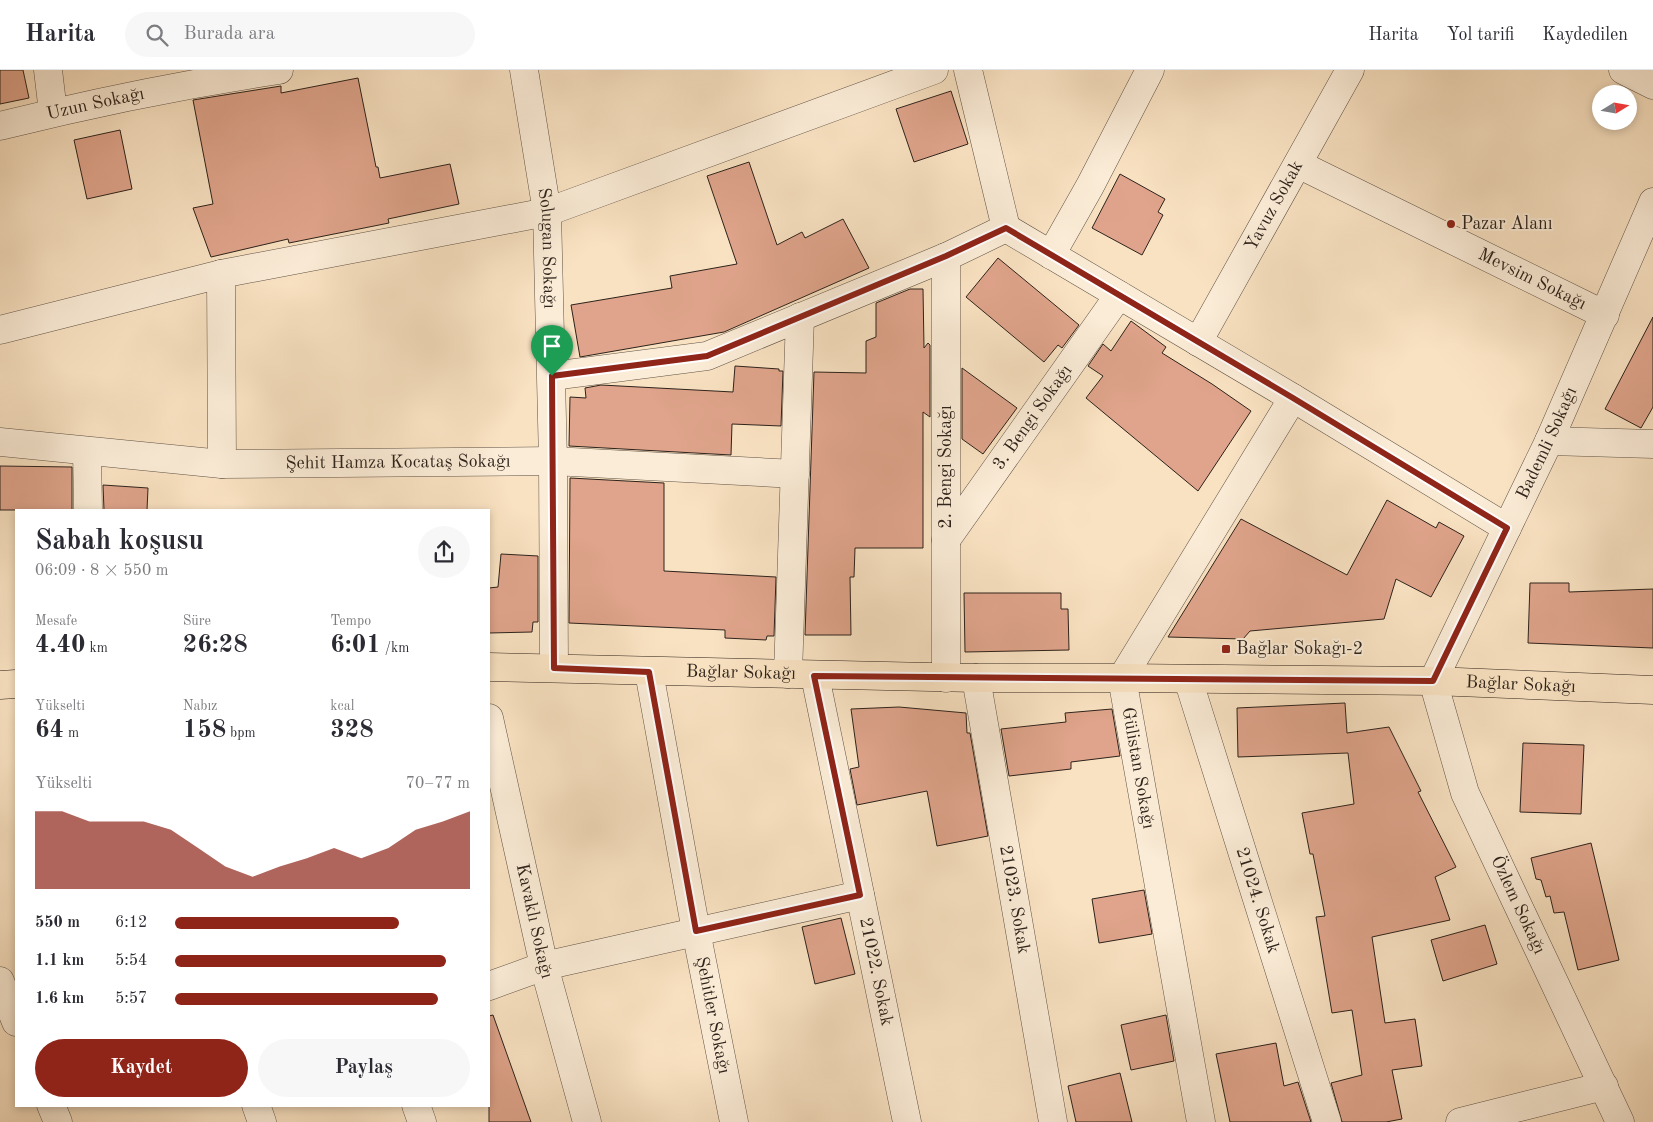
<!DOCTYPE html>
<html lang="tr">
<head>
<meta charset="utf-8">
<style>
	body { margin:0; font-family:"Old Standard TT",serif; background:#f7f7f7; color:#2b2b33; height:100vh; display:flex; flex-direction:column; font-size:19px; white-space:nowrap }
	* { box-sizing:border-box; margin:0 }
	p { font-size:16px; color:#7c7c81 }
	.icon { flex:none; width:28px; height:28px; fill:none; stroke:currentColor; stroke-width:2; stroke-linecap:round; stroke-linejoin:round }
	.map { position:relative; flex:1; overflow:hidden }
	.sheet { position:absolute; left:15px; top:439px; width:475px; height:598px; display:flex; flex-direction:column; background:#fff; border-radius:0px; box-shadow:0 2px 8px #0003 }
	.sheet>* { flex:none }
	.needle { width:32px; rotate:79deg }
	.fabs { position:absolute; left:1592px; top:15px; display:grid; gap:10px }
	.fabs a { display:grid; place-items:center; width:45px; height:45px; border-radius:50%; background:#fff; box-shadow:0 2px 8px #0003; font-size:25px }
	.pin { position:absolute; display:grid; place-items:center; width:42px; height:42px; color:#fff; margin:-51px -21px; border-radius:50% 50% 50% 0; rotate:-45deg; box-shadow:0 0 5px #0007 }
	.pin .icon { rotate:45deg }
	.round { display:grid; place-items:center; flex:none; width:52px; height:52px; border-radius:26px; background:#f7f7f7 }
	.headline { display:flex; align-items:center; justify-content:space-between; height:85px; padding:0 20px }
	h1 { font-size:28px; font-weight:700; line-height:38px }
	.stats { display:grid; grid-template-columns:repeat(3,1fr); gap:8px; height:85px; padding:5px 20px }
	.stats div { display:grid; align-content:center }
	.stats b { font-size:25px; font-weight:700 }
	.stats small { font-size:14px; font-weight:400 }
	.stats p { font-size:14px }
	.chart { height:140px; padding:10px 20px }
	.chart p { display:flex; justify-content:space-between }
	.chart svg { width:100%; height:90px; margin-top:5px; fill:#8f2418; opacity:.7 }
	.cta { display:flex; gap:10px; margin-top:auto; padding:10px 20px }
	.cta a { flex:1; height:58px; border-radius:30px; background:#8f2418; color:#fff; font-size:20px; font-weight:700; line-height:58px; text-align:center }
	.cta a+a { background:#f7f7f7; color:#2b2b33 }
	ul { padding:0 20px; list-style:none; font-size:16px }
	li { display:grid; grid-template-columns:80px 60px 1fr; align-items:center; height:38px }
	li i { height:12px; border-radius:6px; background:#8f2418 }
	header { display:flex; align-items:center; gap:30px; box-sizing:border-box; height:70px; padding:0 25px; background:#fff; border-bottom:1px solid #e1e1e2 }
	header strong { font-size:24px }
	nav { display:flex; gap:28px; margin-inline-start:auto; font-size:18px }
	.search { width:350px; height:45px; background:#f7f7f7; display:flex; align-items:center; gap:12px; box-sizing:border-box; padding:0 18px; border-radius:28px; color:#7c7c81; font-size:19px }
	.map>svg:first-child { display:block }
	.building { fill:#dfa48b; stroke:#2d221b }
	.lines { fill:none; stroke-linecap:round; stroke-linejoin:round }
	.minor-casing { stroke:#605245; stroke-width:29 }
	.major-casing { stroke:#2d221b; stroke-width:29 }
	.minor { stroke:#fbecd7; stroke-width:28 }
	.major { stroke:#f9e2c2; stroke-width:28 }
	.route-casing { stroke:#fff; stroke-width:10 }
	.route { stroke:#8f2418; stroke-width:6 }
	.poi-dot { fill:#8f2418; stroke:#fbecd7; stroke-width:2 }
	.labels { text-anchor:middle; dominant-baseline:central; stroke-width:4; stroke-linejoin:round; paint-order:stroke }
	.street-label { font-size:18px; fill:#2d221b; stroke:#fbecd7 }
	.poi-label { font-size:18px; fill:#2d221b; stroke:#fbecd7; text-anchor:start }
</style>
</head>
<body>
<header>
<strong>Harita</strong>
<div class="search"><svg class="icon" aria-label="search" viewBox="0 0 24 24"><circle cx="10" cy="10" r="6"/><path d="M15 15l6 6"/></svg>Burada ara</div>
<nav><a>Harita</a><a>Yol tarifi</a><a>Kaydedilen</a></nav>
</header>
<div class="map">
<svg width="1653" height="1052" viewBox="0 0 1653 1052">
	<rect width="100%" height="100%" fill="#f9e2c2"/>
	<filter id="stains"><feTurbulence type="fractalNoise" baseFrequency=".004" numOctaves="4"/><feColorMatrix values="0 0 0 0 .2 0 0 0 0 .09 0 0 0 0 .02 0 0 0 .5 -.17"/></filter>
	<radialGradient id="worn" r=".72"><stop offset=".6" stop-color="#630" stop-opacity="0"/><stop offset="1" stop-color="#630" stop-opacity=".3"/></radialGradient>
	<g class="building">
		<path d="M 0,0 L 23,0 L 29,28 L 0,34 Z"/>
		<path d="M 358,8 L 376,97 L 378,97 L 380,108 L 450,94 L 459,134 L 388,149 L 389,153 L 289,173 L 288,169 L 211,187 L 193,138 L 213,134 L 193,30 L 281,16 L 281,23 Z"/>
		<path d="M 951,21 L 968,74 L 914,92 L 896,39 Z"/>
		<path d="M 120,60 L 132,119 L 87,129 L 74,70 Z"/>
		<path d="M 749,92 L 777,175 L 802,162 L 805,168 L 843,149 L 869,198 L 724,262 L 580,287 L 571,235 L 672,218 L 670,206 L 737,194 L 707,106 Z"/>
		<path d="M 1120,104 L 1165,129 L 1158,142 L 1163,145 L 1142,185 L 1092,158 Z"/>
		<path d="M 998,188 L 1079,255 L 1062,278 L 1058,275 L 1044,292 L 966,227 Z"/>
		<path d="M 910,219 L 923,219 L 924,278 L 928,273 L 930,275 L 930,347 L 923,342 L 923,478 L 855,478 L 854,507 L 850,507 L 851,565 L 805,565 L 814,302 L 866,303 L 866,271 L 876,267 L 876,233 Z"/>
		<path d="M 1653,247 L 1653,337 L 1641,358 L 1605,339 Z"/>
		<path d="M 1131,251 L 1166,277 L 1162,283 L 1212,314 L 1251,341 L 1198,421 L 1086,328 L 1103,306 L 1088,296 L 1103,274 L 1111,281 Z"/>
		<path d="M 735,296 L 779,299 L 779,301 L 783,301 L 781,356 L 732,354 L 731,385 L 569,376 L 570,327 L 586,328 L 585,318 L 601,315 L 733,322 Z"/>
		<path d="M 962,298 L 1017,338 L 983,384 L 962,369 Z"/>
		<path d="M 0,396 L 72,397 L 72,440 L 0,440 Z"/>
		<path d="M 570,408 L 664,413 L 664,501 L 776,507 L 774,566 L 767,566 L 766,570 L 725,568 L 725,560 L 569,553 Z"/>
		<path d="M 103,415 L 148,418 L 147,440 L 104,440 Z"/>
		<path d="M 1387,430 L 1436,458 L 1439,452 L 1464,466 L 1431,527 L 1396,509 L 1384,549 L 1250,561 L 1243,569 L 1168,567 L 1241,449 L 1347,505 Z"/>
		<path d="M 501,484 L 538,486 L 538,552 L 533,552 L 532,562 L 489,563 L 489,518 L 498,517 Z"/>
		<path d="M 1530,513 L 1569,513 L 1569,522 L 1653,519 L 1653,578 L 1528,573 Z"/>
		<path d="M 964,523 L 1061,523 L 1061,539 L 1068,539 L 1069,580 L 965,582 Z"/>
		<path d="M 1345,633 L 1347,663 L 1389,657 L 1421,721 L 1418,722 L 1456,797 L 1435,807 L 1450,850 L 1372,867 L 1385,953 L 1415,949 L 1422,996 L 1392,1000 L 1402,1049 L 1386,1052 L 1342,1052 L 1331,1013 L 1362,1005 L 1352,940 L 1332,943 L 1316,847 L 1325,846 L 1313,784 L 1310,784 L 1302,743 L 1354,734 L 1348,683 L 1238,687 L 1237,638 Z"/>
		<path d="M 899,637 L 966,643 L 967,663 L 970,663 L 988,766 L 937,776 L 927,721 L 857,735 L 850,699 L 859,697 L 851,639 Z"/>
		<path d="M 1112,639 L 1120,686 L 1071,692 L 1071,699 L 1009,706 L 1001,659 L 1066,652 L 1065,643 Z"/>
		<path d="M 1523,673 L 1584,675 L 1581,744 L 1520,742 Z"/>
		<path d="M 1591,773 L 1619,890 L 1578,900 L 1564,842 L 1554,843 L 1550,826 L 1546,827 L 1541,810 L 1536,809 L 1531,788 Z"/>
		<path d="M 1144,820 L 1152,864 L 1099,873 L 1092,829 Z"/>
		<path d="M 841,848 L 855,904 L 815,914 L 802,857 Z"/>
		<path d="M 1485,855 L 1497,894 L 1443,911 L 1431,870 Z"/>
		<path d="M 493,945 L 531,1052 L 489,1052 L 489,946 Z"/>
		<path d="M 1166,945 L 1174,991 L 1131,1000 L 1121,955 Z"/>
		<path d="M 1276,973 L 1284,1016 L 1298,1012 L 1311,1052 L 1230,1052 L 1216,984 Z"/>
		<path d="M 1120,1003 L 1132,1052 L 1076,1052 L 1068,1016 Z"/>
	</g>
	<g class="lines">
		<g class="minor-casing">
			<g id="minor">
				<path d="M 48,0 L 53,42"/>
				<path id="s1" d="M 524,0 L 547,142 L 553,391 L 554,598"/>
				<path d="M 968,0 L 1006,158"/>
				<path d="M 1623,0 L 1653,15"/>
				<path id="s2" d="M 0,56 C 92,33 185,14 279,0"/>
				<path id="s3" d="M 1298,94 L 1605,245"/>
				<path d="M 1006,158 L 1293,328 L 1507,458"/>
				<path d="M 1051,185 L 1090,116 L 1150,0"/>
				<path d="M 946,187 L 946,608"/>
				<path d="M 221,204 L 222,394"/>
				<path d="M 0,260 L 221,204 L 547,142 L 934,0"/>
				<path id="s4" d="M 1198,272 L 1350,0"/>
				<path d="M 552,306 L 707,286 L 946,187 L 1006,158"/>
				<path d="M 1549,371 L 1653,374"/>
				<path id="s5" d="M 0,372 L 222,394 L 553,391 L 795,404"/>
				<path d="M 87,381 L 88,440"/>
				<path id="s6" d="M 946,470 L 1119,225"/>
				<path id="s7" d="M 649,602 L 696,861 L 734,1052"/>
				<path d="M 788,604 L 800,247"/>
				<path id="s8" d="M 815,606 L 907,1052"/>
				<path id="s9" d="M 976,608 L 1053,1052"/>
				<path id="s10" d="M 1188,609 L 1327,1052"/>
				<path id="s11" d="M 489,648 L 544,896 L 587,1052"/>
				<path d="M 0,911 L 16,952"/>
				<path d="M 489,916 L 544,896 L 860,825"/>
				<path d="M 51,1035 L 58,1052"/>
				<path d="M 256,1035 L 262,1052"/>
				<path d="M 416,1035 L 422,1052"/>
				<path d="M 1201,1052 L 1122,608 L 1293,328"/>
				<path d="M 1460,1052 L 1604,1016"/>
				<path id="s12" d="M 1620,1052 L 1465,723 L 1433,611 L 1549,371 L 1653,132"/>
			</g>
		</g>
		<g class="major-casing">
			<g id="major">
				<path id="s13" d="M 489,597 L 976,608 L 1122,608 L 1433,611 L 1653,620"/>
				<path d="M 0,615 L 16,614"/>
			</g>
		</g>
		<use href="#minor" class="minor"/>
		<use href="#major" class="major"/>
	</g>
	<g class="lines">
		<g class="route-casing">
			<path id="route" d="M 1006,158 L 1293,328 L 1507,458 L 1433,611 L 814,606 L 860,825 L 696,861 L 649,602 L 554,598 L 552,306 L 707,286 L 946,186 Z"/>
		</g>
		<use href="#route" class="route"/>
	</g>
	<g class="poi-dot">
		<circle cx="1451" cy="154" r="5"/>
		<rect x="1221" y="574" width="10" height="10" rx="2.5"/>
	</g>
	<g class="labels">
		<g class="street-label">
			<text stroke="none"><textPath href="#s2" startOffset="98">Uzun Sokağı</textPath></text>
			<text stroke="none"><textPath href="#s4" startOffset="156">Yavuz Sokak</textPath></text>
			<text stroke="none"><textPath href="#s1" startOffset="180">Solugan Sokağı</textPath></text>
			<text stroke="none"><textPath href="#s3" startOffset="261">Mevsim Sokağı</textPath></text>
			<text stroke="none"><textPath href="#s6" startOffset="150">3. Bengi Sokağı</textPath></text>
			<text stroke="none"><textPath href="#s12" startOffset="744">Bademli Sokağı</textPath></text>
			<text stroke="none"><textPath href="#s5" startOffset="399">Şehit Hamza Kocataş Sokağı</textPath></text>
			<text transform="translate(946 397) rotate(-90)">2. Bengi Sokağı</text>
			<text stroke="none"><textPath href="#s13" startOffset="252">Bağlar Sokağı</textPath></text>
			<text stroke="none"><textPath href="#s13" startOffset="1032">Bağlar Sokağı</textPath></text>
			<text transform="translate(1138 698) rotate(80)">Gülistan Sokağı</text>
			<text stroke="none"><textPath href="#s9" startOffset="225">21023. Sokak</textPath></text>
			<text stroke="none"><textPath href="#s10" startOffset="232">21024. Sokak</textPath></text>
			<text transform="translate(1518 835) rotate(65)">Özlem Sokağı</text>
			<text stroke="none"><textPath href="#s11" startOffset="208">Kavaklı Sokağı</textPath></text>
			<text stroke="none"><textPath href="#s8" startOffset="302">21022. Sokak</textPath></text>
			<text stroke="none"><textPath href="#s7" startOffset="349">Şehitler Sokağı</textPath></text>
		</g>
		<g class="poi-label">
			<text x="1461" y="154">Pazar Alanı</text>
			<text x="1236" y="579">Bağlar Sokağı-2</text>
		</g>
	</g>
	<rect width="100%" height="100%" filter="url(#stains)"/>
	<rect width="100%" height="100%" fill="url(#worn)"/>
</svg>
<div class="fabs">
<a><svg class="needle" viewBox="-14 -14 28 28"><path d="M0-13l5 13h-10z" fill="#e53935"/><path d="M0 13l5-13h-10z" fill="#7c7c81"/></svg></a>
</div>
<div class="pin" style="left:552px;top:306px;background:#1e9e55"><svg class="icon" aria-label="arrive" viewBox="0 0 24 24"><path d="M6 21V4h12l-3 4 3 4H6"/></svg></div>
<section class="sheet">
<div class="headline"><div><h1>Sabah koşusu</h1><p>06:09 · 8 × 550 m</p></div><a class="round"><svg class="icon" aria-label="share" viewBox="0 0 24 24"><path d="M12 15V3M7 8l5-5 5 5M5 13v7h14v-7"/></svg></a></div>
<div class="stats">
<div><p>Mesafe</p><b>4.40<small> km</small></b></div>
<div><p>Süre</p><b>26:28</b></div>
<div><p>Tempo</p><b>6:01<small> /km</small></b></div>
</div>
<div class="stats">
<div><p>Yükselti</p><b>64<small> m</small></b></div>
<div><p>Nabız</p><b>158<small> bpm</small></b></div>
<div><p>kcal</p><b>328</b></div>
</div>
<div class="chart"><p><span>Yükselti</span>70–77 m</p>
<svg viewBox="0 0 160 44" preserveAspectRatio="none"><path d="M0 44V6L10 6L20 11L30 11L40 11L50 15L60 24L70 33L80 38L90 33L100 29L110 24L120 29L130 24L140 15L150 11L160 6V44z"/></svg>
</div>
<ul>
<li><b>550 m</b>6:12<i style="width:76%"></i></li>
<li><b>1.1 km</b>5:54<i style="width:92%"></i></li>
<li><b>1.6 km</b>5:57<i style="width:89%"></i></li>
</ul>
<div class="cta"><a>Kaydet</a><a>Paylaş</a></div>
</section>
</div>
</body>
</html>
